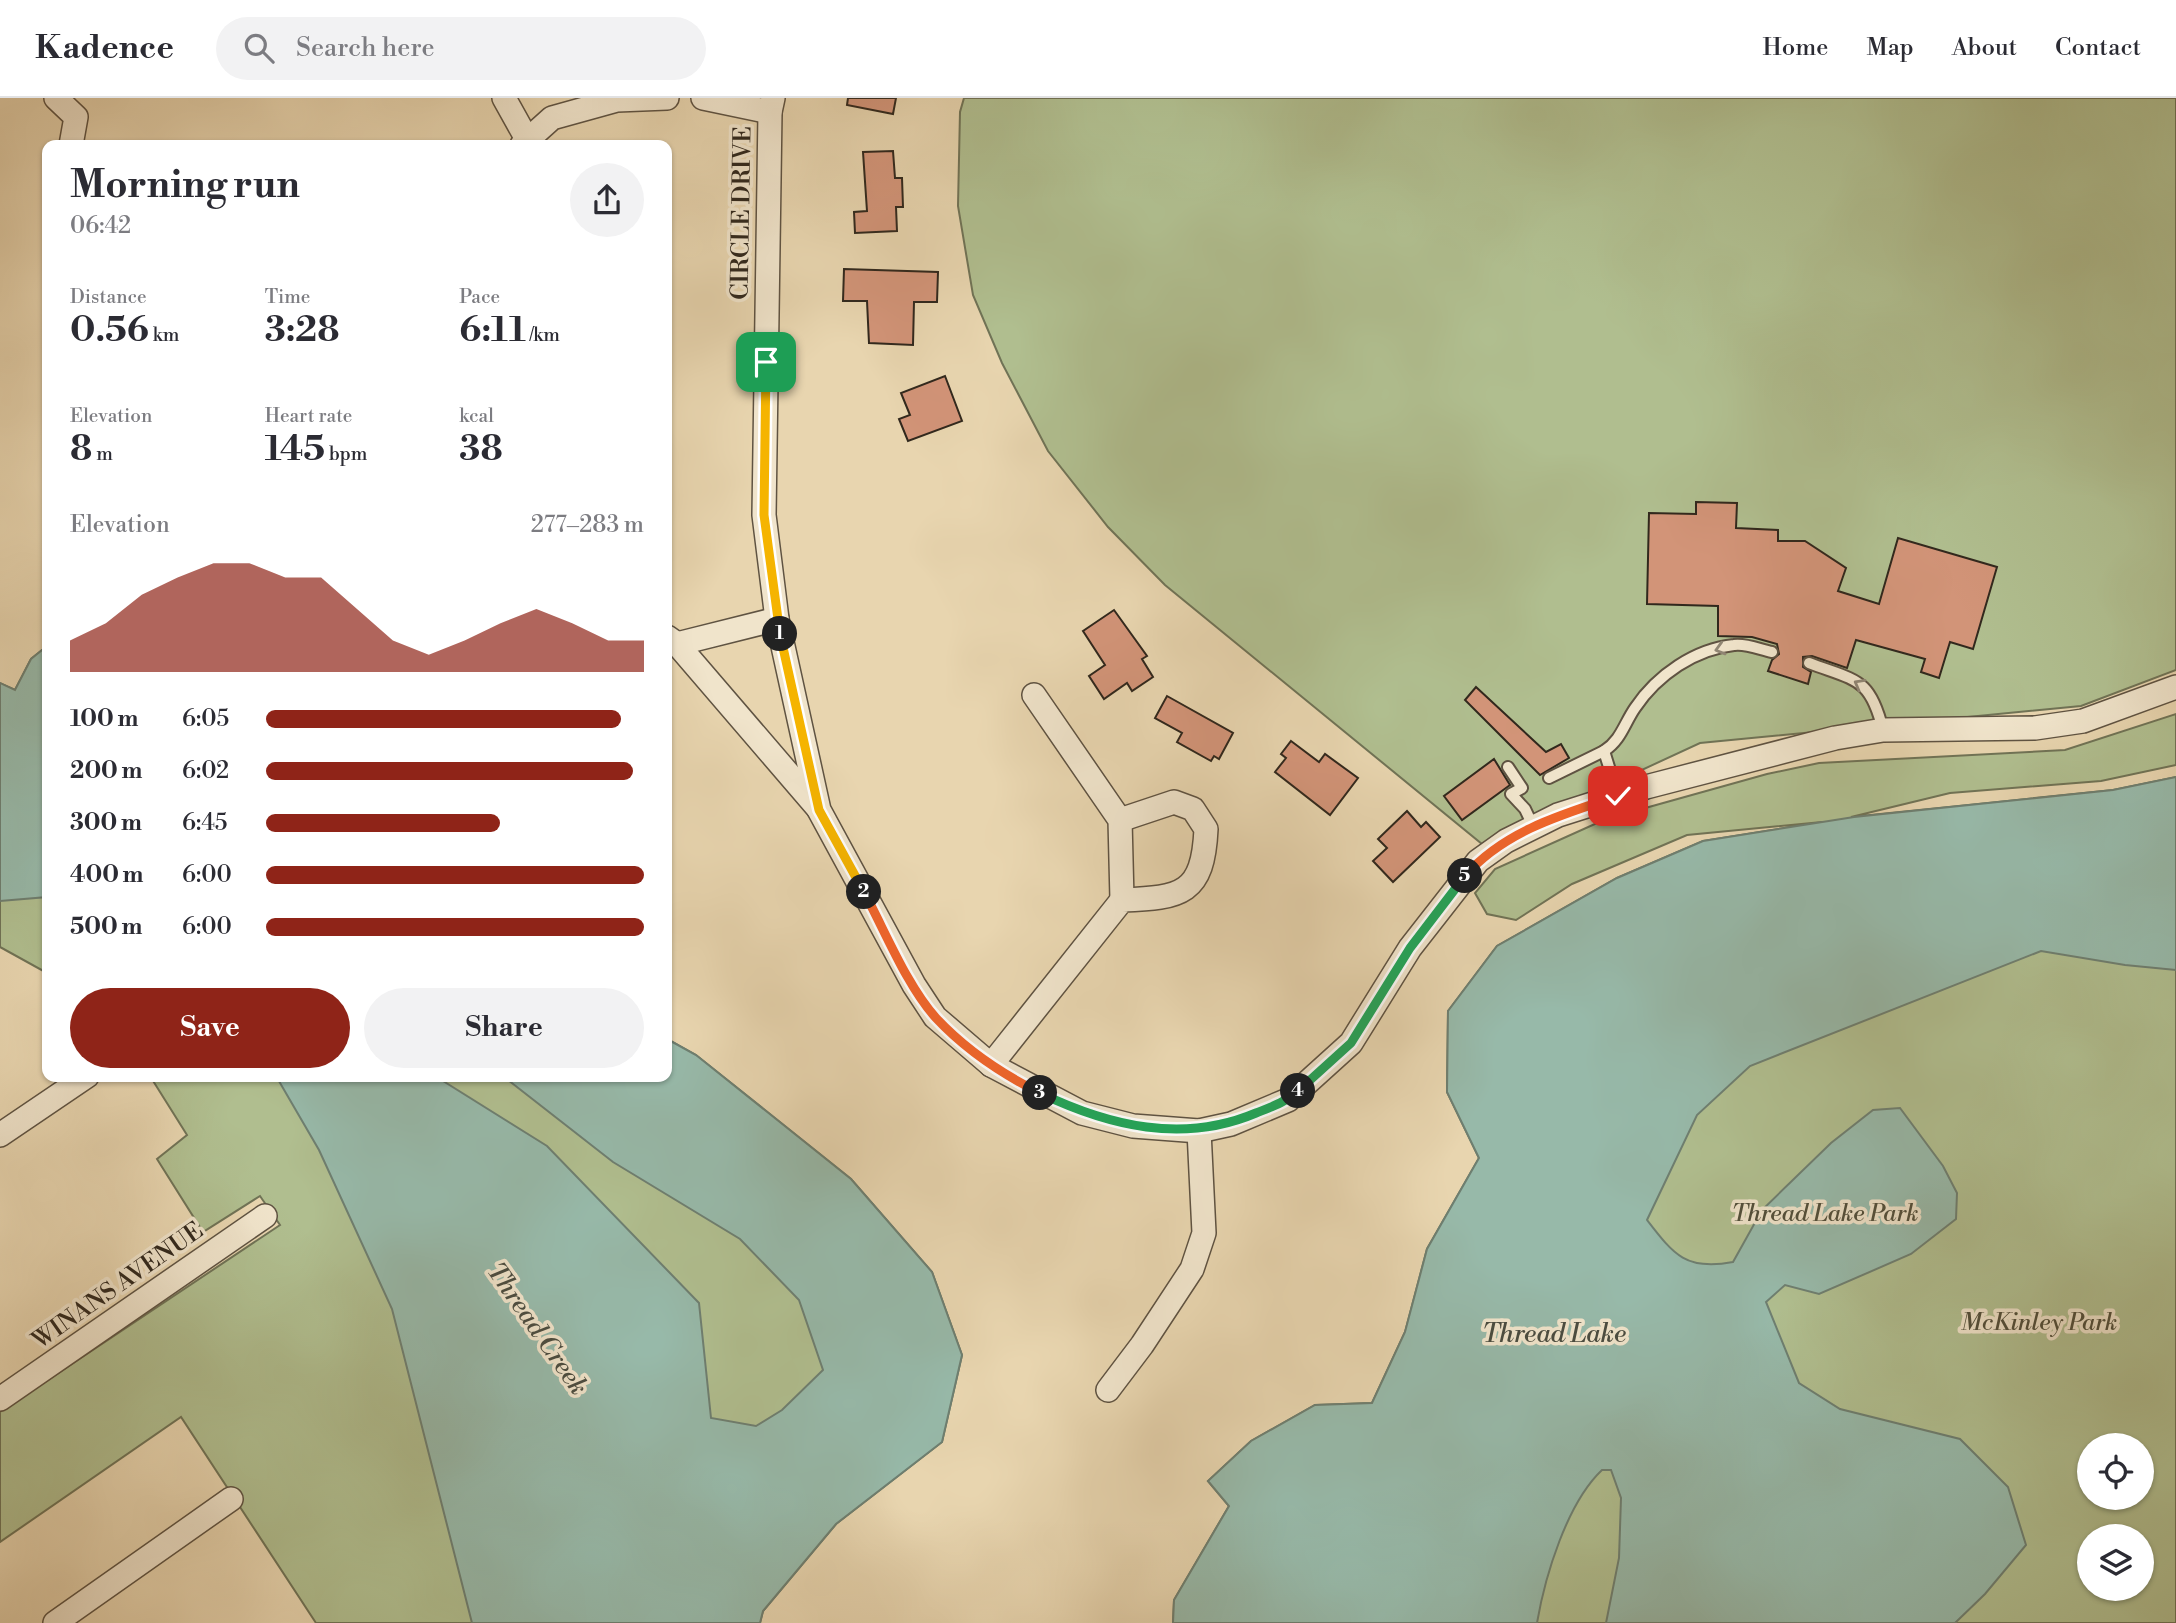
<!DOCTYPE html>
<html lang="en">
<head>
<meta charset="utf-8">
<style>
	body { margin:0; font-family:"Libre Bodoni",serif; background:#f2f2f3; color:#2b2b33; height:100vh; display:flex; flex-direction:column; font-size:26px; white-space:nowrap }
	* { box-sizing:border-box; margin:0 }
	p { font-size:23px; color:#7c7c81 }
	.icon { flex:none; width:38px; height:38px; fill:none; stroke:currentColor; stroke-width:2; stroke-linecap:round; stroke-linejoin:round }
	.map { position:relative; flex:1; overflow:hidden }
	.sheet { position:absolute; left:42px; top:42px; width:630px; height:942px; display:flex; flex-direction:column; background:#fff; border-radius:14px; box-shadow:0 2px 5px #0004 }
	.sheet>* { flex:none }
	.fabs { position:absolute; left:2077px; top:1335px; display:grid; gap:14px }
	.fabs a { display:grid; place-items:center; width:77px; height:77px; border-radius:50%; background:#fff; box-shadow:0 2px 5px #0004; font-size:35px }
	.pin { position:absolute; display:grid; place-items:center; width:60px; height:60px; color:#fff; margin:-30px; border-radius:14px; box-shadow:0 4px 10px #0006 }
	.km { position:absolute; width:35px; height:35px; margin:-18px; border-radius:50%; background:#222; color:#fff; font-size:19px; line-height:35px; text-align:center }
	.round { display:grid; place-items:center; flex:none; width:74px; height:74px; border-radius:37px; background:#f2f2f3 }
	.overview { display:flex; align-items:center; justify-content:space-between; height:119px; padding:0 28px }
	h1 { font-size:38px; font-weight:800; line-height:52px }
	.stats { display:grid; grid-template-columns:repeat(3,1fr); gap:10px; height:119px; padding:7px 28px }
	.stats div { display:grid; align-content:center }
	.stats b { font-size:35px; font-weight:800 }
	.stats small { font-size:19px; font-weight:400 }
	.stats p { font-size:19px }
	.chart { height:196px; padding:14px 28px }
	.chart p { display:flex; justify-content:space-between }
	.chart svg { width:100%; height:126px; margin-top:7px; fill:#8f2418; opacity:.7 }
	.cta { display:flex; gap:14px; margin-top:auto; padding:14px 28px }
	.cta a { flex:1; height:80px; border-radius:42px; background:#8f2418; color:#fff; font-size:28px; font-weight:800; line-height:80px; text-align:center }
	.cta a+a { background:#f2f2f3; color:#2b2b33 }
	ul { padding:0 28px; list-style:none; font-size:23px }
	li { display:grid; grid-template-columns:112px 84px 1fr; align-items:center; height:52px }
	li i { height:18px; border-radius:9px; background:#8f2418 }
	header { display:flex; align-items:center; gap:42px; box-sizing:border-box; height:98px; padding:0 35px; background:#fff; border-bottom:2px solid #e1e1e2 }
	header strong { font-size:33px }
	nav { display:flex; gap:38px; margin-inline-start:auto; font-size:24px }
	.search { width:490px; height:63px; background:#f2f2f3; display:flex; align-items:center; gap:18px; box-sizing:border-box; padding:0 24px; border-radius:38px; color:#7c7c81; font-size:26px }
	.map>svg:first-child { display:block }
	.green { fill:#b0be8f; stroke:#707356; stroke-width:2; fill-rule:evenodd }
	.water { fill:#97b9a9; stroke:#6e7f71; stroke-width:2 }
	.building { fill:#d29478; stroke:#31281d; stroke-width:2 }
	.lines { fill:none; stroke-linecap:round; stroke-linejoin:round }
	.lane-casing { stroke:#5f5342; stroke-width:14 }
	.street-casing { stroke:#5f5342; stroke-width:26 }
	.lane { stroke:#f0e4cb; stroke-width:10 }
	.street { stroke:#f0e4cb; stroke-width:23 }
	.oneway { stroke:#908674 }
	.split-1-casing { stroke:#fff; stroke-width:14 }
	.split-2-casing { stroke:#fff; stroke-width:14 }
	.split-3-casing { stroke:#fff; stroke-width:14 }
	.split-4-casing { stroke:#fff; stroke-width:14 }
	.split-5-casing { stroke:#fff; stroke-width:14 }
	.split-6-casing { stroke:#fff; stroke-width:14 }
	.split-1 { stroke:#f5b400; stroke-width:9 }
	.split-2 { stroke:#f5b400; stroke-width:9 }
	.split-3 { stroke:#f0652b; stroke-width:9 }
	.split-4 { stroke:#22a559; stroke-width:9 }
	.split-5 { stroke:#22a559; stroke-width:9 }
	.split-6 { stroke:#f0652b; stroke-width:9 }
	.labels { text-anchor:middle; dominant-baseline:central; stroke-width:7; stroke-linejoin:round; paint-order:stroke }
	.street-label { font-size:24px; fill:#31281d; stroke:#f0e4cb }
	.park-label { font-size:24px; font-style:italic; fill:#514e3a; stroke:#f0e4cb }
	.water-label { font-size:26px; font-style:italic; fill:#4a4c40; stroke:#f0e4cb }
</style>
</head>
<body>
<header>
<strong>Kadence</strong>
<div class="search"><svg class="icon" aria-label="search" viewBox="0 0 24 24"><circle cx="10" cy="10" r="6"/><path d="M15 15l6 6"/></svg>Search here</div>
<nav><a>Home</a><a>Map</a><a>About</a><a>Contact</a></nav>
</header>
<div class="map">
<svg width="2176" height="1525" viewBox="0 0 2176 1525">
	<rect width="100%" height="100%" fill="#e8d5af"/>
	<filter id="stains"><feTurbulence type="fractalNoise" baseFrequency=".00286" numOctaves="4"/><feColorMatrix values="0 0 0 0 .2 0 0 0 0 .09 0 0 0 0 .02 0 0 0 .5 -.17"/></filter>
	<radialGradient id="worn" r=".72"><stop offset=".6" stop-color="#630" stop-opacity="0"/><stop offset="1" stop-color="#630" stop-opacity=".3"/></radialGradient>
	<g class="green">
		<path d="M 964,0 L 2176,0 L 2176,572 L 2081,608 L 1700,645 L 1482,746 L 1165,487 L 1108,429 L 1048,353 L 1002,265 L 973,197 L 958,108 L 960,14 Z"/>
		<path d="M 47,548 L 47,875 L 0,849 L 0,585 L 15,592 L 31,561 Z"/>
		<path d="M 2176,616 L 2176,667 L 2101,683 L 1950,695 L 1851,719 L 2113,692 L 2176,679 L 2176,1525 L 1173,1525 L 1174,1502 L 1229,1408 L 1208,1383 L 1251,1343 L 1315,1307 L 1372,1305 L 1405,1234 L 1427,1151 L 1479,1060 L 1447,994 L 1448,913 L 1497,848 L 1617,780 L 1703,743 L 1822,724 L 1687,737 L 1572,786 L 1516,822 L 1487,816 L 1475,795 L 1495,771 L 1606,721 L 1767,676 L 1819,665 L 2065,652 ZM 2090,1348 L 2142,1348 L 2142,1400 L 2090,1400 ZM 2090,1438 L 2142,1438 L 2142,1491 L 2090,1491 Z"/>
		<path d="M 667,941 L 696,957 L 851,1081 L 932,1174 L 962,1257 L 942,1344 L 836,1426 L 763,1513 L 760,1525 L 316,1525 L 181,1319 L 0,1444 L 0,1314 L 280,1127 L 260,1098 L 203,1134 L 157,1061 L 187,1037 L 150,978 L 667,978 Z"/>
	</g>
	<g class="water">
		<path d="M 47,548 L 47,799 L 0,803 L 0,585 L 15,592 L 31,561 Z"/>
		<path d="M 2176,679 L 2176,872 L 2125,867 L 2041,853 L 1750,968 L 1697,1017 L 1647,1122 C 1674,1157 1686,1173 1733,1164 L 1762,1112 L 1831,1045 L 1873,1012 L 1900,1010 L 1943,1068 L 1957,1095 L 1956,1121 L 1911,1156 L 1819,1196 L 1785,1187 L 1766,1204 L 1799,1285 L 1840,1311 L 1960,1341 L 2008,1389 L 2026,1447 L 1985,1496 L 1955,1525 L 1606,1525 L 1619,1460 L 1621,1400 L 1611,1372 L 1602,1372 C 1567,1405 1545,1478 1537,1525 L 1173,1525 L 1174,1502 L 1229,1408 L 1208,1383 L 1251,1343 L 1315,1307 L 1372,1305 L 1405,1234 L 1427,1151 L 1479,1060 L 1447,994 L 1448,913 L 1497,848 L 1617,780 L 1703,743 L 1854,719 L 2113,692 Z"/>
		<path d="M 667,941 L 696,957 L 851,1081 L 932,1174 L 962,1257 L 942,1344 L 836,1426 L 763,1513 L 760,1525 L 472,1525 L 392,1211 L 319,1052 L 276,978 L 435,978 L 547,1048 L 699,1205 L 711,1320 L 756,1328 L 782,1312 L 823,1272 L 799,1202 L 740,1141 L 613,1064 L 503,978 L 667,978 Z"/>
	</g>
	<g class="building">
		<path d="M 848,0 L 896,0 L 893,16 L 847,7 Z"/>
		<path d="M 893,53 L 895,80 L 902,80 L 903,109 L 896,109 L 897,133 L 855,135 L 854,114 L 867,113 L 863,54 Z"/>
		<path d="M 844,171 L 938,174 L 937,204 L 914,204 L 913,247 L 869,245 L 867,203 L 843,203 Z"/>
		<path d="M 945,278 L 962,323 L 908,343 L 899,321 L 910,317 L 901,295 Z"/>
		<path d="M 1696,404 L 1737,405 L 1736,430 L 1778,432 L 1778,443 L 1805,443 L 1846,470 L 1838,493 L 1879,506 L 1898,440 L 1997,469 L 1973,551 L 1950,544 L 1939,580 L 1921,574 L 1925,561 L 1856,542 L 1847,570 L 1812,558 L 1803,559 L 1803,569 L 1811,574 L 1808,586 L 1768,573 L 1772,562 L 1779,556 L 1777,546 L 1752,539 L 1718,538 L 1718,508 L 1647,506 L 1649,415 L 1696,416 Z"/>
		<path d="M 1114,512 L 1147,558 L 1142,561 L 1153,579 L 1132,593 L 1127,585 L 1104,601 L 1089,578 L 1105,567 L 1083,533 Z"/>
		<path d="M 1476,589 L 1546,654 L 1561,646 L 1569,660 L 1540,677 L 1465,602 Z"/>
		<path d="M 1167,598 L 1233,635 L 1219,661 L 1214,658 L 1211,663 L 1177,644 L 1182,635 L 1155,620 Z"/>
		<path d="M 1291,643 L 1319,664 L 1325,656 L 1358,680 L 1330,717 L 1275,674 L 1286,660 L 1281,656 Z"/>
		<path d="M 1494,661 L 1510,687 L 1462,722 L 1444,698 Z"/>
		<path d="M 1407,713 L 1421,729 L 1426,724 L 1440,739 L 1393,784 L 1373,763 L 1387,750 L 1378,741 Z"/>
	</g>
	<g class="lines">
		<g class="lane-casing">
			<g id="lane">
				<path d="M 1809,565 C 1856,583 1870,579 1883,632"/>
				<path d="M 1508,669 L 1522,690 L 1511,696 L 1525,711 L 1534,730"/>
				<path d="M 1549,680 L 1604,653"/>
				<path d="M 1618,698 L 1604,653 C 1621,642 1624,626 1635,610 C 1657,577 1695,551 1734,547 C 1746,545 1761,552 1772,554"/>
			</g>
		</g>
		<g class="street-casing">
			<g id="street">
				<path d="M 56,0 L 76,19 L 71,47"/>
				<path d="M 504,0 L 528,43"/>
				<path d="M 703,0 L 770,14"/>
				<path d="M 773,0 L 770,14 L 764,417 L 777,521 L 819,712 L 914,887 L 935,919 L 991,967 L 1082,1015 L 1133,1028 L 1199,1033 L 1231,1026 L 1288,1002 L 1351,945 L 1410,850 L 1478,763 L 1506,743 L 1558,717 L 1646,689 L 1835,640 L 1883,632 L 2035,630 L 2083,623 L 2176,589"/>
				<path d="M 522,47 L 552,20 L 617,2 L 667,0"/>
				<path d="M 667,539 L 677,546 L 817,709"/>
				<path d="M 677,546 L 777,521"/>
				<path d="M 1034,597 L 1120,722 L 1122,802"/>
				<path d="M 991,967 L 1122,802 C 1182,800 1203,796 1206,731 L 1193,711 L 1174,704 L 1120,722"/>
				<path d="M 0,1037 L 87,978"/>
				<path d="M 1108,1292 L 1142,1247 L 1192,1171 L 1204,1135 L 1199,1033"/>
				<path d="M 0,1301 L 265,1118"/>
				<path d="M 55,1525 L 231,1401"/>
			</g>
		</g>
		<use href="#lane" class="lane"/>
		<use href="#street" class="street"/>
	</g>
	<defs><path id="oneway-chevron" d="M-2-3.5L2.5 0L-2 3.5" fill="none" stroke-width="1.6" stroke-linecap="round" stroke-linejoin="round" transform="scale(1.75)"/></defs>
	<g class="oneway">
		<use href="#oneway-chevron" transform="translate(1720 551) rotate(164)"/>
		<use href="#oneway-chevron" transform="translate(1859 586) rotate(-151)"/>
	</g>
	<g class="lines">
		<g class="split-1-casing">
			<path id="split-1" d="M 766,264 L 764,417 L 780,536"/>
		</g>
		<g class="split-2-casing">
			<path id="split-2" d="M 780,536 L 819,712 L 864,794"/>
		</g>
		<g class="split-3-casing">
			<path id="split-3" d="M 864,794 C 885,833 907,888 936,920 C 965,951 1002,976 1040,995"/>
		</g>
		<g class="split-4-casing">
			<path id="split-4" d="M 1040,995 C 1109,1028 1183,1046 1256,1015 C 1271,1009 1286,1004 1298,993"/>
		</g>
		<g class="split-5-casing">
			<path id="split-5" d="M 1298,993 L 1351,945 L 1410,850 L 1465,778"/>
		</g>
		<g class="split-6-casing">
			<path id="split-6" d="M 1465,778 C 1504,733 1563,716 1618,698"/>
		</g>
		<use href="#split-1" class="split-1"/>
		<use href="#split-2" class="split-2"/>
		<use href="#split-3" class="split-3"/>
		<use href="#split-4" class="split-4"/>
		<use href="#split-5" class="split-5"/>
		<use href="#split-6" class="split-6"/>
	</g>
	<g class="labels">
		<g class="street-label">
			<text transform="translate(742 115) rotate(-89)">CIRCLE DRIVE</text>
			<text transform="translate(118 1188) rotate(-35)">WINANS AVENUE</text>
		</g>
		<g class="park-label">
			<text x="1825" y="1116">Thread Lake Park</text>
			<text x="2039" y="1225">McKinley Park</text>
		</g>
		<g class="water-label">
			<text transform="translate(537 1231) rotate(55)">Thread Creek</text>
			<text x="1554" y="1236">Thread Lake</text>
		</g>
	</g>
	<rect width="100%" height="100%" filter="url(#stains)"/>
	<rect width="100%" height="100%" fill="url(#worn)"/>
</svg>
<div class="fabs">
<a><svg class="icon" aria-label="locate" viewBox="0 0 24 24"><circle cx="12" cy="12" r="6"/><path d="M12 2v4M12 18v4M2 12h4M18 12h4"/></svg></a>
<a><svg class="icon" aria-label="layers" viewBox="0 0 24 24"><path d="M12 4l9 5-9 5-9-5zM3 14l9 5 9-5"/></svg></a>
</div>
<div class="pin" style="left:766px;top:264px;background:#1e9e55"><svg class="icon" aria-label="arrive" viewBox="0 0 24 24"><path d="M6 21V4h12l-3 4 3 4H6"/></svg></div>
<div class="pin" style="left:1618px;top:698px;background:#d93025"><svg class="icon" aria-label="check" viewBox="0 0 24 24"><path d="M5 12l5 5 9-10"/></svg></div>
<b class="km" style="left:780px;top:536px">1</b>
<b class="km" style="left:864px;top:794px">2</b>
<b class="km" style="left:1040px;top:995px">3</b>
<b class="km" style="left:1298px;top:993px">4</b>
<b class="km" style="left:1465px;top:778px">5</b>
<section class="sheet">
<div class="overview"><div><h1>Morning run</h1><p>06:42</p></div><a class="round"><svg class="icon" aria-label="share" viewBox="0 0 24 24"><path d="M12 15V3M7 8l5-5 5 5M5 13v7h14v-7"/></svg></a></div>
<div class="stats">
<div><p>Distance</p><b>0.56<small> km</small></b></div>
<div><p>Time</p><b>3:28</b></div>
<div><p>Pace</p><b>6:11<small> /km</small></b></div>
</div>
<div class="stats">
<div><p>Elevation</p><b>8<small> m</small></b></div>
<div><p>Heart rate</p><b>145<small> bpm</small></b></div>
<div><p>kcal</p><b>38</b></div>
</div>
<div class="chart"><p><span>Elevation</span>277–283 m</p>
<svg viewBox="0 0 160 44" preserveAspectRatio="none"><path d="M0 44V33L10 27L20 17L30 11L40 6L50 6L60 11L70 11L80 22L90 33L100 38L110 33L120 27L130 22L140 27L150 33L160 33V44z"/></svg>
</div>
<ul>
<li><b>100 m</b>6:05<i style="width:94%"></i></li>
<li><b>200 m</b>6:02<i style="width:97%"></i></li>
<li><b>300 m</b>6:45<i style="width:62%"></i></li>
<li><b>400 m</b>6:00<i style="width:100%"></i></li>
<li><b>500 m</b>6:00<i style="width:100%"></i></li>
</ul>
<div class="cta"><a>Save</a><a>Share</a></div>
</section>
</div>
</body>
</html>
